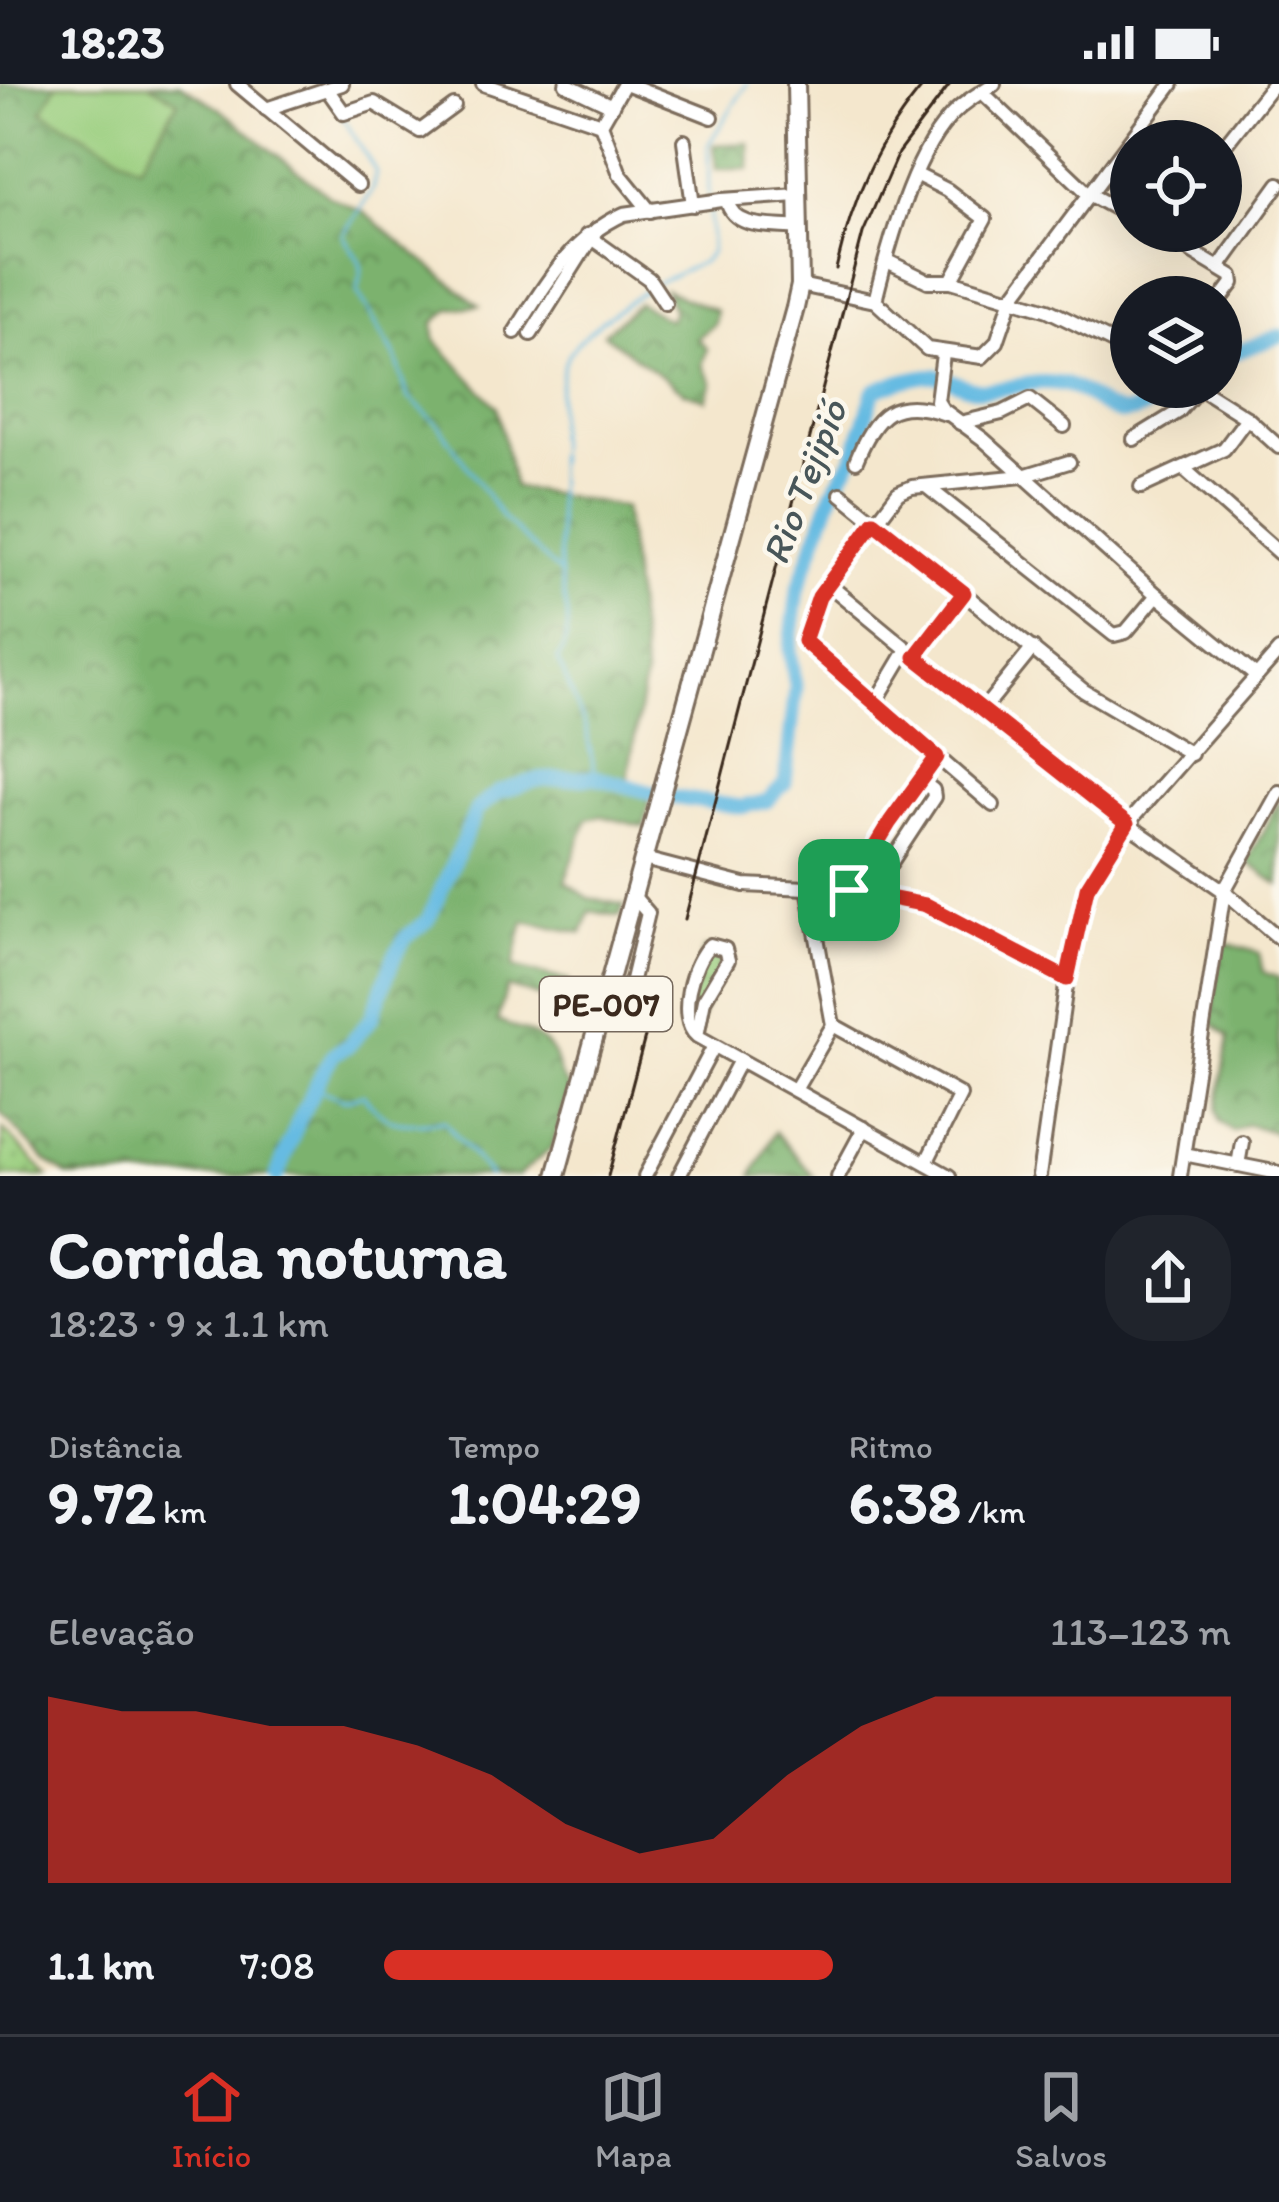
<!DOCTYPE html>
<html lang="pt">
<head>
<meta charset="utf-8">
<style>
	body { margin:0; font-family:Itim,sans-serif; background:#20242c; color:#f1f3f6; height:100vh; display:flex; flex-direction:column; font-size:45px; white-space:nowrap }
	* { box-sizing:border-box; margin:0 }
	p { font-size:39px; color:#9ea1a6 }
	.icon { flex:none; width:66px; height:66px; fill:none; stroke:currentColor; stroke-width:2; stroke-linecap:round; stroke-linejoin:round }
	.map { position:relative; height:1092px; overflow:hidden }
	.sheet { display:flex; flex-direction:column; background:#171b24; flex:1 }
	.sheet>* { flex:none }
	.tools { position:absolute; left:1110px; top:36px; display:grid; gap:24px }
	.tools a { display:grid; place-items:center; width:132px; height:132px; border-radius:50%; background:#171b24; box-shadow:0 12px 48px #0002; font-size:60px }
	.pin { position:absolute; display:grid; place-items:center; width:102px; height:102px; color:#fff; margin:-51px; border-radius:24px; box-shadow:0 6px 18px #0006 }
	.round { display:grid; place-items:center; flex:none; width:126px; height:126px; border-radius:48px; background:#20242c }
	.head { display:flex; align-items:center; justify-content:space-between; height:204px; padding:0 48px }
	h1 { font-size:66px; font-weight:700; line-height:90px }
	.stats { display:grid; grid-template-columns:repeat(3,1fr); gap:18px; height:204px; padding:12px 48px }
	.stats div { display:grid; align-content:center }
	.stats b { font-size:60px; font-weight:700 }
	.stats small { font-size:33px; font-weight:400 }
	.stats p { font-size:33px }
	.chart { height:336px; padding:24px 48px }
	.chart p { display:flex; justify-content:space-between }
	.chart svg { width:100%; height:216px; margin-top:12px; fill:#d93025; opacity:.7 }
	ul { padding:0 48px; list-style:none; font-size:39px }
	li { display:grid; grid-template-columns:192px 144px 1fr; align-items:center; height:90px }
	li i { height:30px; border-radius:15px; background:#d93025 }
	.status { display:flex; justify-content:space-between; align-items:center; height:84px; padding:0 60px; background:#171b24; direction:ltr }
	.status svg { height:33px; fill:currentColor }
	.menu { display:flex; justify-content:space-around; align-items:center; height:168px; border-top:3px solid #363941; background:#171b24; font-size:33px; color:#9ea1a6 }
	.menu a { display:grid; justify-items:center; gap:6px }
	.menu .current { color:#d93025 }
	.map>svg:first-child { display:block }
	.grass { fill:url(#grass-dots); stroke:#6b7c4f; stroke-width:3 }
	.forest { fill:url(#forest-crowns); stroke:#5c6e46; stroke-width:3 }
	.park { fill:url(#park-crowns); stroke:#6b7c4f; stroke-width:3 }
	.pitch { fill:#9bcf80; stroke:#6b7c4f; stroke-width:3 }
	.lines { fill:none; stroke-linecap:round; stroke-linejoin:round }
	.stream { stroke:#66bbe2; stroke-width:3 }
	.river { stroke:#66bbe2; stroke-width:15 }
	.minor-casing { stroke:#7c6c5b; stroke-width:18 }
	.major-casing { stroke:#7c6c5b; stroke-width:22 }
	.minor { stroke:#fff; stroke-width:12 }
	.major { stroke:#fff; stroke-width:16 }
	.rail { stroke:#3b2a1e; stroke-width:3 }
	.route-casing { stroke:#fff; stroke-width:24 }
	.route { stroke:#d93025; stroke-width:15 }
	.labels { text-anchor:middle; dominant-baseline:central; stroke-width:9; stroke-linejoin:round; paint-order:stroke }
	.shield { fill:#fbf7ec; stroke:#75685c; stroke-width:3 }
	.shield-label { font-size:33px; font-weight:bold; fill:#3b2a1e }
	.water-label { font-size:39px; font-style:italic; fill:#485659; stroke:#fbf7ec }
</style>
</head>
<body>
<div class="status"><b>18:23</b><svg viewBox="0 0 49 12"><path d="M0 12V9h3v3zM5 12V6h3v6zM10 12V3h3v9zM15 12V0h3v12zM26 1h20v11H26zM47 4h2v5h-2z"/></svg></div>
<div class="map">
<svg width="1279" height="1092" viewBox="0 0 1279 1092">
	<defs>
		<pattern id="grass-dots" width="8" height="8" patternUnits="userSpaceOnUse" patternTransform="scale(3)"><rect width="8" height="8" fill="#9bcf80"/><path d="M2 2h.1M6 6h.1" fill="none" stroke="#86b26e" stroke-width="1.8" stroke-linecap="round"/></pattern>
		<pattern id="forest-crowns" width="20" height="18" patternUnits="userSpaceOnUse" patternTransform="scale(3)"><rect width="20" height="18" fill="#7cb26e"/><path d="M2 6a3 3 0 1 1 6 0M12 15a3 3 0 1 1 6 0" fill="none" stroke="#67915a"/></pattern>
		<pattern id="park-crowns" width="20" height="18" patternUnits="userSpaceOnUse" patternTransform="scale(3)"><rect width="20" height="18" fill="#9bcf80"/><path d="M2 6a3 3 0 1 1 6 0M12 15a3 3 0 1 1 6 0" fill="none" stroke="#86b26e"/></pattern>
	</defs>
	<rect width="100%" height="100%" fill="#fbf7ec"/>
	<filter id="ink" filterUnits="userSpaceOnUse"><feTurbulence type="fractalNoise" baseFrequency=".00833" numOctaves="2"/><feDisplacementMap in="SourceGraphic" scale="24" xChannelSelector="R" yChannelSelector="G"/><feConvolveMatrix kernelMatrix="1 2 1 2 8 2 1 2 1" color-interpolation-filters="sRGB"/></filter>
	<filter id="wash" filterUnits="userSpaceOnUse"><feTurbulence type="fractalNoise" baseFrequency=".004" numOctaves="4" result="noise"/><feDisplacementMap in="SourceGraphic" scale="48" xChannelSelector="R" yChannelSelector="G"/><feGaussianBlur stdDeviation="2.7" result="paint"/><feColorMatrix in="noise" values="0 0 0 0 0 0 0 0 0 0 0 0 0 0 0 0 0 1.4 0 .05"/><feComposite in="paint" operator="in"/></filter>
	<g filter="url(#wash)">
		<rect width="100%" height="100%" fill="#f4e7cd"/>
		<path class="grass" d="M 3,1045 L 46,1090 L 48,1092 L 0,1092 Z"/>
		<g class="forest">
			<path d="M 0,0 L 180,0 L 220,25 L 329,112 L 363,128 L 479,222 L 450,225 L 434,239 L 435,256 L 497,323 L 514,403 L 624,423 L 645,592 L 627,698 L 649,715 L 644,743 L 602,732 L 587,735 L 565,798 L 589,814 L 624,821 L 620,832 L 590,827 L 582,849 L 524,837 L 513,883 L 569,897 L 560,918 L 507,903 L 497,937 C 515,944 540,950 552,968 C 561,983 552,985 570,1004 L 552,1064 L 518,1092 L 68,1092 L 46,1077 L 0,1028 Z"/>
			<path d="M 749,59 L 750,85 L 716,85 L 714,61 Z"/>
			<path d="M 665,206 L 716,227 L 714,240 L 697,254 L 707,265 L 702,281 L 712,299 L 706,316 L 684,308 L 603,250 L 639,219 L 669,236 L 674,227 Z"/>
			<path d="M 1279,716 L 1279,801 L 1247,778 Z"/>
			<path d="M 1220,857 L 1259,869 L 1263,888 L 1279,894 L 1279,1060 L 1276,1049 L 1247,1040 L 1233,1047 L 1220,1038 L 1217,1026 L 1229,953 L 1212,939 Z"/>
			<path d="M 775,1048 L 814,1092 L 752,1092 Z"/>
		</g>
		<path class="park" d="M 704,864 L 725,866 L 695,952 L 686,921 Z"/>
		<path class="pitch" d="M 57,0 L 148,0 L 178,17 L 140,82 L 42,27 Z"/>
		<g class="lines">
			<g class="stream">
				<path d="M 342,32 L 376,88 L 372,106 L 343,151 C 356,177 368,174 357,207 L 396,274 L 408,313 L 439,341 L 502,433 L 559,489"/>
				<path d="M 709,112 L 708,61 L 747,0"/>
				<path d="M 657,199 L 702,178 L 711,168 L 710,121"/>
				<path d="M 596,693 L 585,642 L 558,576 C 577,537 563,526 560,487 C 558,445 549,297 570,268 C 588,244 624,221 649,204"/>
				<path d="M 315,1004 L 345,1016 L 363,1010 C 388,1046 403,1039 444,1037 L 490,1092"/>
			</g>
			<g class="river">
				<path d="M 1221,274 L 1279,252"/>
				<path d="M 277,1092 L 298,1038 L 322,989 L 333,970 L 349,961 L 372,933 L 394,873 L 406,853 L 428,836 L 477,725 L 499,708 L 537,696 L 596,693 L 663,712 L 741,723 L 767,717 L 785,699 L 796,603 L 790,566 L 798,506 L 833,407 L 854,372 L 874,307 C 885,301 926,289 937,292 C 953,295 964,305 982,306 C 1011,306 1037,293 1066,301 C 1086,306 1104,329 1124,329 C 1143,329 1159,314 1173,303"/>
			</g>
		</g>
	</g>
	<g filter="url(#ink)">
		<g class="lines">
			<g class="minor-casing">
				<g id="minor">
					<path d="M 237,0 L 358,101"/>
					<path d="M 483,0 L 601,40"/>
					<path d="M 566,0 L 612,22"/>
					<path d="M 624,0 L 601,40 L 620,90 L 650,127"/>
					<path d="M 628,0 L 712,33"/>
					<path d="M 327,5 L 344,29 L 374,19 L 420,47 L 454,22"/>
					<path d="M 982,8 L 1089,110 L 1131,133"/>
					<path d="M 266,25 L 342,0"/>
					<path d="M 684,57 L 693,121"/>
					<path d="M 1221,66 L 1273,0"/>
					<path d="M 917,91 L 947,106 L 985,135 L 951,197"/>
					<path d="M 727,117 C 734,146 772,141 798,144"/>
					<path d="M 1157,147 L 1232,192 L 1233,199 L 1221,215"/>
					<path d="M 587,151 L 649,195 L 665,219"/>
					<path d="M 887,177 L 928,197 L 951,197 L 1048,226 L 1131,267"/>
					<path d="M 1220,182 L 1279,100"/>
					<path d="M 800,201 L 875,217 L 927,265 L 982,273 L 997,258 L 1012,214 L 1172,0"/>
					<path d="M 875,217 C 888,164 912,74 949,34 C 961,20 978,10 994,0"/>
					<path d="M 515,248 C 546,199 570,155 624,130 L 722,116 L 798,111"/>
					<path d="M 531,250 L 597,145"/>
					<path d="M 943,270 L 937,317 L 942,325 L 983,355 L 1157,511 L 1256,592"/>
					<path d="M 1198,303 L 1247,334 L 1279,363"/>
					<path d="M 960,339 L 1002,329 L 1030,315 L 1064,342"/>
					<path d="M 1134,355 L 1178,328 L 1199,304"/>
					<path d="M 856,377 C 875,330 893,311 946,330"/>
					<path d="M 1184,385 L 1279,469"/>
					<path d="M 926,402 L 1114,551 L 1126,548 L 1157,511"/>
					<path d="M 1141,403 L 1224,365 L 1247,334"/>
					<path d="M 841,410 L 1084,607 L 1191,670"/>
					<path d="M 828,500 L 982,627 L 1127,740 L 1224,807 L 1279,854"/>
					<path d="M 906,567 L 875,619 L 804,557 L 819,513 L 898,409 L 912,403 L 1023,392 L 1069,378"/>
					<path d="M 915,573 L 964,509"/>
					<path d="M 875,619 L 993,721"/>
					<path d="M 982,627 L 1033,564"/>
					<path d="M 644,775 L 744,801 L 849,806 L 914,817 L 960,837 L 1067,895"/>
					<path d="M 849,806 L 890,738 L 937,673"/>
					<path d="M 871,809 L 934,713 L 933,706 L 920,696"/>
					<path d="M 607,916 L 631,900 L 648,829 L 634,813"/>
					<path d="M 833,941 L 960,1011 L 926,1079"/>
					<path d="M 697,952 L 704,916 L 728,876 L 725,865 L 710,861 C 692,878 676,934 697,952 L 949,1092"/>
					<path d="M 795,1006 L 833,941 L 808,804"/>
					<path d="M 1184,1070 L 1279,1089"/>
					<path d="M 1238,1081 L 1242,1058"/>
					<path d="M 645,1092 L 714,962"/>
					<path d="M 679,1092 L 740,976"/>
					<path d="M 838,1092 L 864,1044"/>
					<path d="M 1039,1092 L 1067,895 L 1087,804 L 1127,740 L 1279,567"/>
					<path d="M 1180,1092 L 1224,807 L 1279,708"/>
				</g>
			</g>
			<g class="major-casing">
				<path id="major" d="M 556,1092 L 795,224 L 800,201 L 796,0"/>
			</g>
			<use href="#minor" class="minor"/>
			<use href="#major" class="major"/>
			<g class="rail">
				<path d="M 836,185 C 852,116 878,54 925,0"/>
				<path d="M 685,835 L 863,149 L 898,69 L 950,0"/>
				<path d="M 608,1092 L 645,953"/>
			</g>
		</g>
	</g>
	<g class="lines" filter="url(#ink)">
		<g class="route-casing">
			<path id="route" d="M 874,438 L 964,509 L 915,573 L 1127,740 L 1087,804 L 1067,895 L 926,821 L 849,806 L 890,738 L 937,673 L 804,557 L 819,513 Z"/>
		</g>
		<use href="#route" class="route"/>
	</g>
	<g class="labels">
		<rect class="shield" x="540" y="893" width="132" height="54" rx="9"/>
		<g class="shield-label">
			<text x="606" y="920">PE-007</text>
		</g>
		<g class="water-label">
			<text transform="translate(804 398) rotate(-69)">Rio Tejipió</text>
		</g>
	</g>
</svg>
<div class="tools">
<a><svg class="icon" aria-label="locate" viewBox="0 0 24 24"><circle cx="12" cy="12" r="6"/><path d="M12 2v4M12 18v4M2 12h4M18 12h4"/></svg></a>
<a><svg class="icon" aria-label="layers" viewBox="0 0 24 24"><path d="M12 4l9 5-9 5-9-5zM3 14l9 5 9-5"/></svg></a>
</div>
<div class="pin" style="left:849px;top:806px;background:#1e9e55"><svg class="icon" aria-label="arrive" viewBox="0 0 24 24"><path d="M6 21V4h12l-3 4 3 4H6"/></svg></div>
</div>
<section class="sheet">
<div class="head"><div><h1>Corrida noturna</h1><p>18:23 · 9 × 1.1 km</p></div><a class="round"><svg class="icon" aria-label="share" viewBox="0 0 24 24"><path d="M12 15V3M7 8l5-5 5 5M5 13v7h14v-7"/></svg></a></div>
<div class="stats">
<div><p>Distância</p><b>9.72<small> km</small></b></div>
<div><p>Tempo</p><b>1:04:29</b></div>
<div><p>Ritmo</p><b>6:38<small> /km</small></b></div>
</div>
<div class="chart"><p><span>Elevação</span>113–123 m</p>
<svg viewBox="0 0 160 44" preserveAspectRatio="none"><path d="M0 44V6L10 9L20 9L30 12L40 12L50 16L60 22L70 32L80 38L90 35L100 22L110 12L120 6L130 6L140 6L150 6L160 6V44z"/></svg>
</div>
<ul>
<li><b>1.1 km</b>7:08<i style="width:53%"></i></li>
</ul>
</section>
<nav class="menu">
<a class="current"><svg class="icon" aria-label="home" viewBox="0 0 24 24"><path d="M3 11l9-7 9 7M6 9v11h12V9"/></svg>Início</a>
<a><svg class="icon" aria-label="map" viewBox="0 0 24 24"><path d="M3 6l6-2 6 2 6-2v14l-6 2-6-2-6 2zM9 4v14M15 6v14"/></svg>Mapa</a>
<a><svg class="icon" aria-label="saved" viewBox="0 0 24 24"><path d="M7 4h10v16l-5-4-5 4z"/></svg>Salvos</a>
</nav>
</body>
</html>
